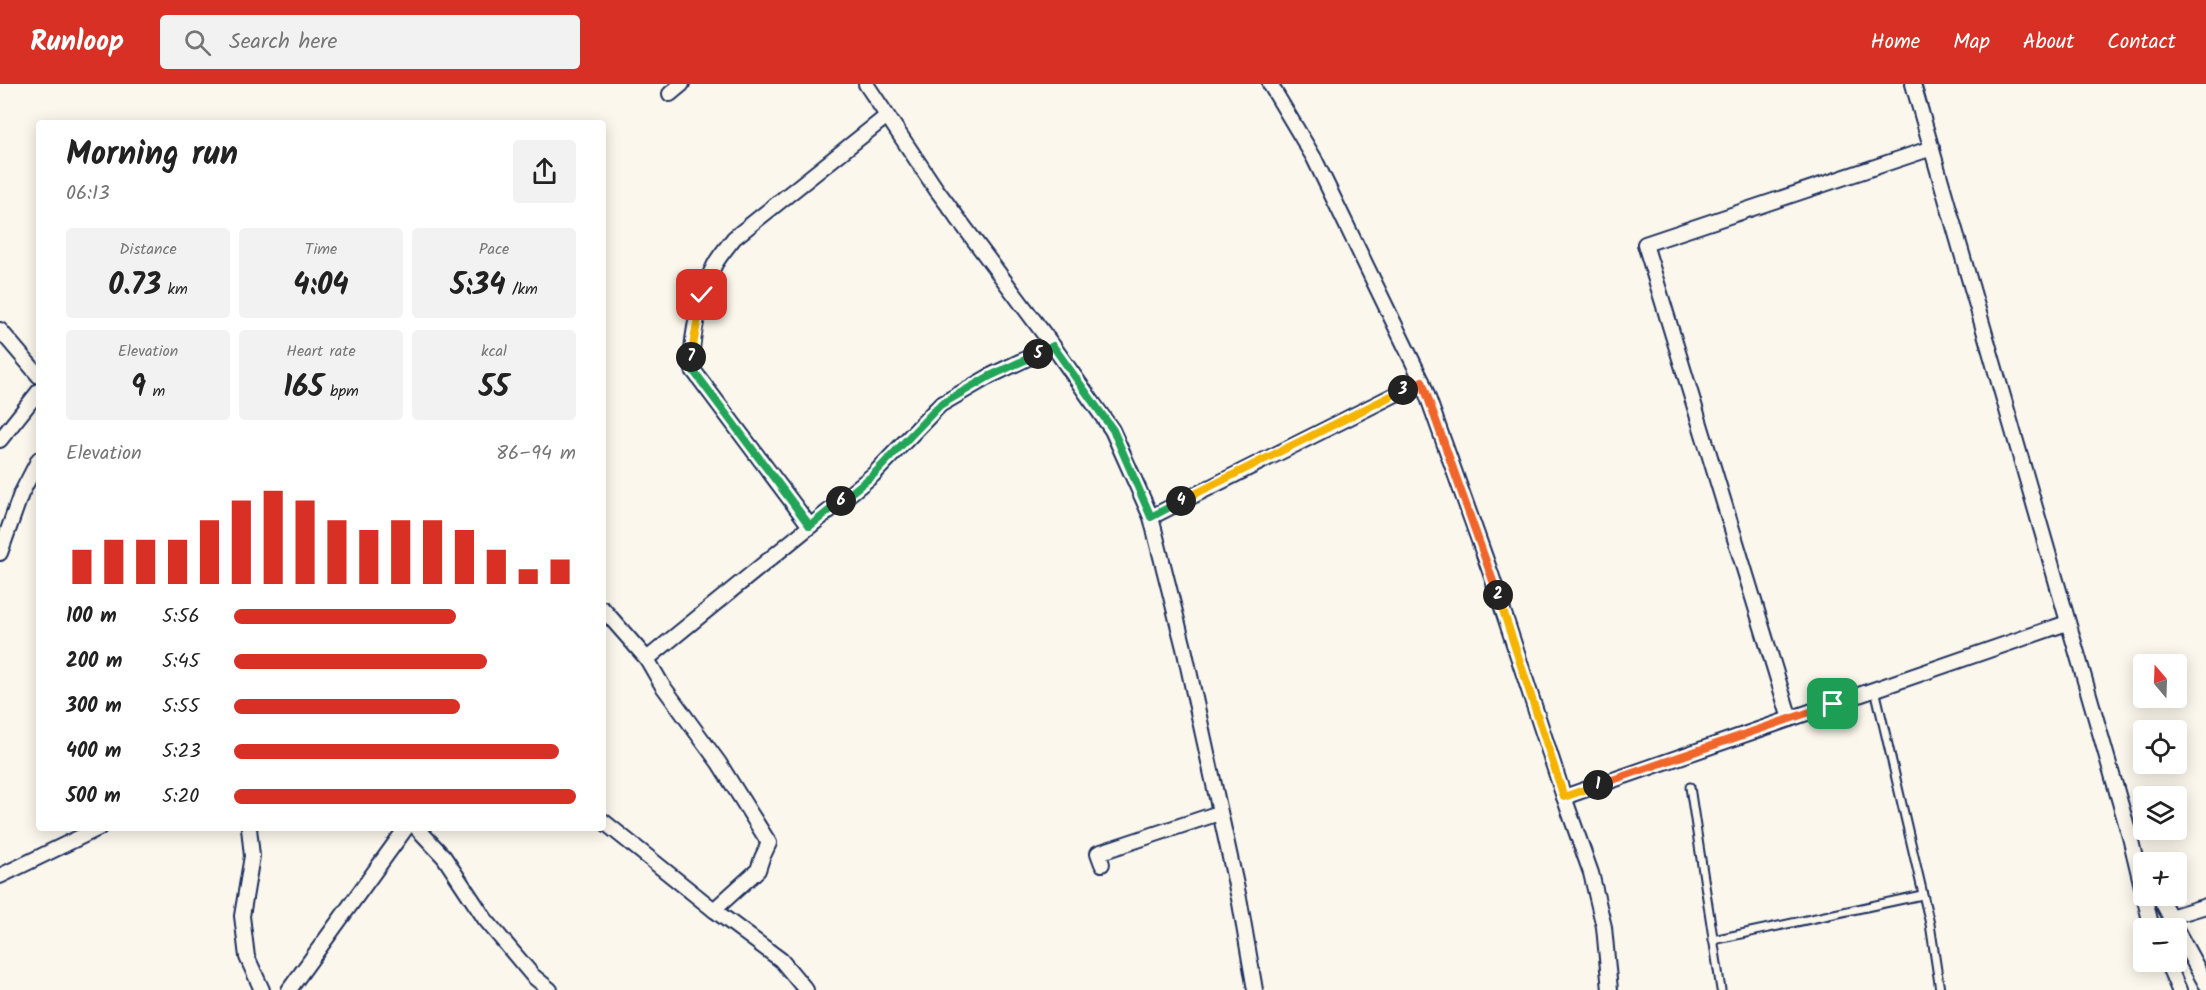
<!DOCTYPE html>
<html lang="en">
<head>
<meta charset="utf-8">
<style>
	body { margin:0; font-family:Kalam,sans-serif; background:#f2f2f2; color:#222; height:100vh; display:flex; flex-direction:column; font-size:22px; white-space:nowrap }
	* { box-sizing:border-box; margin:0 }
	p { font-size:20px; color:#767676 }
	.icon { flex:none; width:33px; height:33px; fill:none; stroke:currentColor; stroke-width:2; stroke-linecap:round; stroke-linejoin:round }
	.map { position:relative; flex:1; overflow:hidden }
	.drawer { position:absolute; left:36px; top:36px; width:570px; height:711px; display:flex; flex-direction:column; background:#fff; border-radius:6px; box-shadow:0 3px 15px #0003 }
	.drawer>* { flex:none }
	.needle { width:39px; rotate:341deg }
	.buttons { position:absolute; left:2133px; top:570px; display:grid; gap:12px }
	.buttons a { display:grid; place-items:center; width:54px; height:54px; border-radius:6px; background:#fff; box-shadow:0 3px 15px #0003; font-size:30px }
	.pin { position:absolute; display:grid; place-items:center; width:51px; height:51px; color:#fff; margin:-26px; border-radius:12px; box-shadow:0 3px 9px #0006 }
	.km { position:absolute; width:30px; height:30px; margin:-15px; border-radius:50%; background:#222; color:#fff; font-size:16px; line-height:30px; text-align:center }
	.round { display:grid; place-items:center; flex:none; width:63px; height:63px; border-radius:6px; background:#f2f2f2 }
	.summary { display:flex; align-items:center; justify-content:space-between; height:102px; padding:0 30px }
	h1 { font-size:33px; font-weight:700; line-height:45px }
	.metrics { display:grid; grid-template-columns:repeat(3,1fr); gap:9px; height:102px; padding:6px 30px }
	.metrics div { display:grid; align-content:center; border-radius:6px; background:#f2f2f2; text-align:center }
	.metrics b { font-size:30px; font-weight:700 }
	.metrics small { font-size:16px; font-weight:400 }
	.metrics p { font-size:16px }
	.chart { height:168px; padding:12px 30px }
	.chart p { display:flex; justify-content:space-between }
	.chart svg { width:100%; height:108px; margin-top:6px; stroke:#d93025; stroke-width:6 }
	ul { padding:0 30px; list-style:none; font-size:20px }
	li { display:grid; grid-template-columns:96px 72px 1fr; align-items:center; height:45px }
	li i { height:15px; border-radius:8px; background:#d93025 }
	header { display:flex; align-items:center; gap:36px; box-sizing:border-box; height:84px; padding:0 30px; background:#d93025; color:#fff }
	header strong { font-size:28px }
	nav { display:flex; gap:33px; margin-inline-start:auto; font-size:21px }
	.search { width:420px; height:54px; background:#f2f2f2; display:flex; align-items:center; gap:15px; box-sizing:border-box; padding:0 21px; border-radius:6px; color:#767676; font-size:22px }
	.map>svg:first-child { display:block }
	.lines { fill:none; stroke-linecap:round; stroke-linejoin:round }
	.service-casing { stroke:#1b2f5e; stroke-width:11 }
	.minor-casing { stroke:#1b2f5e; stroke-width:18 }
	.service { stroke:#fbf7ec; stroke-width:7 }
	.minor { stroke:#fbf7ec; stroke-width:14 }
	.split-1-casing { stroke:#fff; stroke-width:12 }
	.split-2-casing { stroke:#fff; stroke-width:12 }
	.split-3-casing { stroke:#fff; stroke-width:12 }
	.split-4-casing { stroke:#fff; stroke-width:12 }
	.split-5-casing { stroke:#fff; stroke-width:12 }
	.split-6-casing { stroke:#fff; stroke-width:12 }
	.split-7-casing { stroke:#fff; stroke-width:12 }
	.split-8-casing { stroke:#fff; stroke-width:12 }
	.split-1 { stroke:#f0652b; stroke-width:8 }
	.split-2 { stroke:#f5b400; stroke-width:8 }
	.split-3 { stroke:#f0652b; stroke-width:8 }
	.split-4 { stroke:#f5b400; stroke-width:8 }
	.split-5 { stroke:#22a559; stroke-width:8 }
	.split-6 { stroke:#22a559; stroke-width:8 }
	.split-7 { stroke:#22a559; stroke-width:8 }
	.split-8 { stroke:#f5b400; stroke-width:8 }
</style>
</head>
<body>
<header>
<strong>Runloop</strong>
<div class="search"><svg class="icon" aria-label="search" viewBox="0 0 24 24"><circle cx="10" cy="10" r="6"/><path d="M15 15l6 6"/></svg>Search here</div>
<nav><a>Home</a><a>Map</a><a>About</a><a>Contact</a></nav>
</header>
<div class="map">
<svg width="2206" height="906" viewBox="0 0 2206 906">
	<rect width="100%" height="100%" fill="#fbf7ec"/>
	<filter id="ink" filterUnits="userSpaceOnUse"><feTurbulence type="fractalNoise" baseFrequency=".0167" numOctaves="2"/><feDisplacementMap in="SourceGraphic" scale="12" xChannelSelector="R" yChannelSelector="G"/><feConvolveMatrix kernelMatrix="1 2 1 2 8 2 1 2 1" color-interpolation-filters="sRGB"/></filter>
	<g filter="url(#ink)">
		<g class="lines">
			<g class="service-casing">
				<g id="service">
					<path d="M 1875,605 L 1930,840 L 1940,906"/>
					<path d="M 1690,703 L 1721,906"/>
					<path d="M 1713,856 L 1922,811"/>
				</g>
			</g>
			<g class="minor-casing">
				<g id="minor">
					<path d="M 866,0 L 936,105 L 1053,262"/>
					<path d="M 1270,0 L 1314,74 L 1422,297"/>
					<path d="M 1913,0 L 2130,753 L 2144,811"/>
					<path d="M 670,10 L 682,0"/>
					<path d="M 0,246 L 39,292"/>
					<path d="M 0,356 L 39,307"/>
					<path d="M 1151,433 L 1422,297 L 1491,490 L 1564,713 L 1591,789 L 1604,843 L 1610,906"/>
					<path d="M 810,442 L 693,286 C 688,260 702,204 715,180 C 720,171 728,162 734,154 L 887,32"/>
					<path d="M 0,469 L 21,410 L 39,375"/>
					<path d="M 603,525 L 647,575 L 662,601 L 719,679 L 769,759 L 762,774 L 758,786 L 714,826"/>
					<path d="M 647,575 L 873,391 L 940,321 L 990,292 L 1053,262 L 1112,346 L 1151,433 L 1184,564 L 1240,819 L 1255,906"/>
					<path d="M 1790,635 L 1645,160 L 1932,64"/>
					<path d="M 1564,713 L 2067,539"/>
					<path d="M 603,737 L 714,826 L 781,876 L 806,906"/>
					<path d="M 249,744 L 252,772 L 242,832 L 247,873 L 262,906"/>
					<path d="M 417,744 L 444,773 L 485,835 L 533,892 L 550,906"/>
					<path d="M 1102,780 L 1098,769 L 1219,729"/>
					<path d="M 0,792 L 99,744"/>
					<path d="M 2144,812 L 2152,844"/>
					<path d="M 2159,812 L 2174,840"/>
					<path d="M 2170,833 L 2206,822"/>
					<path d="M 2176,845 L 2206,900"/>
					<path d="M 2167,878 L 2179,906"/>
					<path d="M 289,906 L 406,744"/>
				</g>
			</g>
			<use href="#service" class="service"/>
			<use href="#minor" class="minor"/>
		</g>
	</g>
	<g class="lines" filter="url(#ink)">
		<g class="split-1-casing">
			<path id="split-1" d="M 1598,701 L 1833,620"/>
		</g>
		<g class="split-2-casing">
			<path id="split-2" d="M 1498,511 L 1564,713 L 1598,701"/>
		</g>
		<g class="split-3-casing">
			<path id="split-3" d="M 1403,306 L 1422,297 L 1498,511"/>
		</g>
		<g class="split-4-casing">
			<path id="split-4" d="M 1181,417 L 1403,306"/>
		</g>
		<g class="split-5-casing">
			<path id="split-5" d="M 1038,270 L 1053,262 L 1113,346 L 1151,433 L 1181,417"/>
		</g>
		<g class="split-6-casing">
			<path id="split-6" d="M 841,417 L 873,391 L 940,321 L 990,292 L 1038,270"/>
		</g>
		<g class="split-7-casing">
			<path id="split-7" d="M 691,273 L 693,286 L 810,442 L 841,417"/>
		</g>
		<g class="split-8-casing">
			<path id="split-8" d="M 691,273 L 702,211"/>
		</g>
		<use href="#split-1" class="split-1"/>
		<use href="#split-2" class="split-2"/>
		<use href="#split-3" class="split-3"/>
		<use href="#split-4" class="split-4"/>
		<use href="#split-5" class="split-5"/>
		<use href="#split-6" class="split-6"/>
		<use href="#split-7" class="split-7"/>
		<use href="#split-8" class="split-8"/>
	</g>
</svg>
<div class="buttons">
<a><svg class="needle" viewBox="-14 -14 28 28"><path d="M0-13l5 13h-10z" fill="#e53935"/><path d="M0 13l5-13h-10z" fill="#767676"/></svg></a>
<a><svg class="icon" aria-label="locate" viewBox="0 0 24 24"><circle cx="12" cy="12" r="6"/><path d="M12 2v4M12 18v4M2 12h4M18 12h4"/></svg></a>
<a><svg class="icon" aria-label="layers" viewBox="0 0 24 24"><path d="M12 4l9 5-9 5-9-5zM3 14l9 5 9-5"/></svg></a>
<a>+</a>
<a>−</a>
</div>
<div class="pin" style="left:1833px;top:620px;background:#1e9e55"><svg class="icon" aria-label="arrive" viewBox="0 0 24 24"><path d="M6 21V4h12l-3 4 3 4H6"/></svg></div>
<div class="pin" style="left:702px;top:211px;background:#d93025"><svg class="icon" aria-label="check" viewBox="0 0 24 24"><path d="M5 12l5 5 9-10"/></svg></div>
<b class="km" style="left:1598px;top:701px">1</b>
<b class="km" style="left:1498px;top:511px">2</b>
<b class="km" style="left:1403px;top:306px">3</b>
<b class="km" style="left:1181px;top:417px">4</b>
<b class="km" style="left:1038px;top:270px">5</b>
<b class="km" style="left:841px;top:417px">6</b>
<b class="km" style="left:691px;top:273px">7</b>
<section class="drawer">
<div class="summary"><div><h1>Morning run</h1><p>06:13</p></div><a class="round"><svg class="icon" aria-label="share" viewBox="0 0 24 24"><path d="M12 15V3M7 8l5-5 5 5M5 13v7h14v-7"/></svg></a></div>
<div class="metrics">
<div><p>Distance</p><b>0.73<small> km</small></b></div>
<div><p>Time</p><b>4:04</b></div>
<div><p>Pace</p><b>5:34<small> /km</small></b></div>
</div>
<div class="metrics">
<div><p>Elevation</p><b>9<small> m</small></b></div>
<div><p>Heart rate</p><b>165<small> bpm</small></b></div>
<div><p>kcal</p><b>55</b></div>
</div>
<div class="chart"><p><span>Elevation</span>86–94 m</p>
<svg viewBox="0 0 160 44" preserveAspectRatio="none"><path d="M5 44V30M15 44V26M25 44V26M35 44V26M45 44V18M55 44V10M65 44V6M75 44V10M85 44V18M95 44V22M105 44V18M115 44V18M125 44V22M135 44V30M145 44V38M155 44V34"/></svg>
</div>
<ul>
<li><b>100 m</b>5:56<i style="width:65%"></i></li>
<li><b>200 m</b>5:45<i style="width:74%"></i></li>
<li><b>300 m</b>5:55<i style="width:66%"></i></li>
<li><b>400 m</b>5:23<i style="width:95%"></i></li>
<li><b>500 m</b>5:20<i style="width:100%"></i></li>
</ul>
</section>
</div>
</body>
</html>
